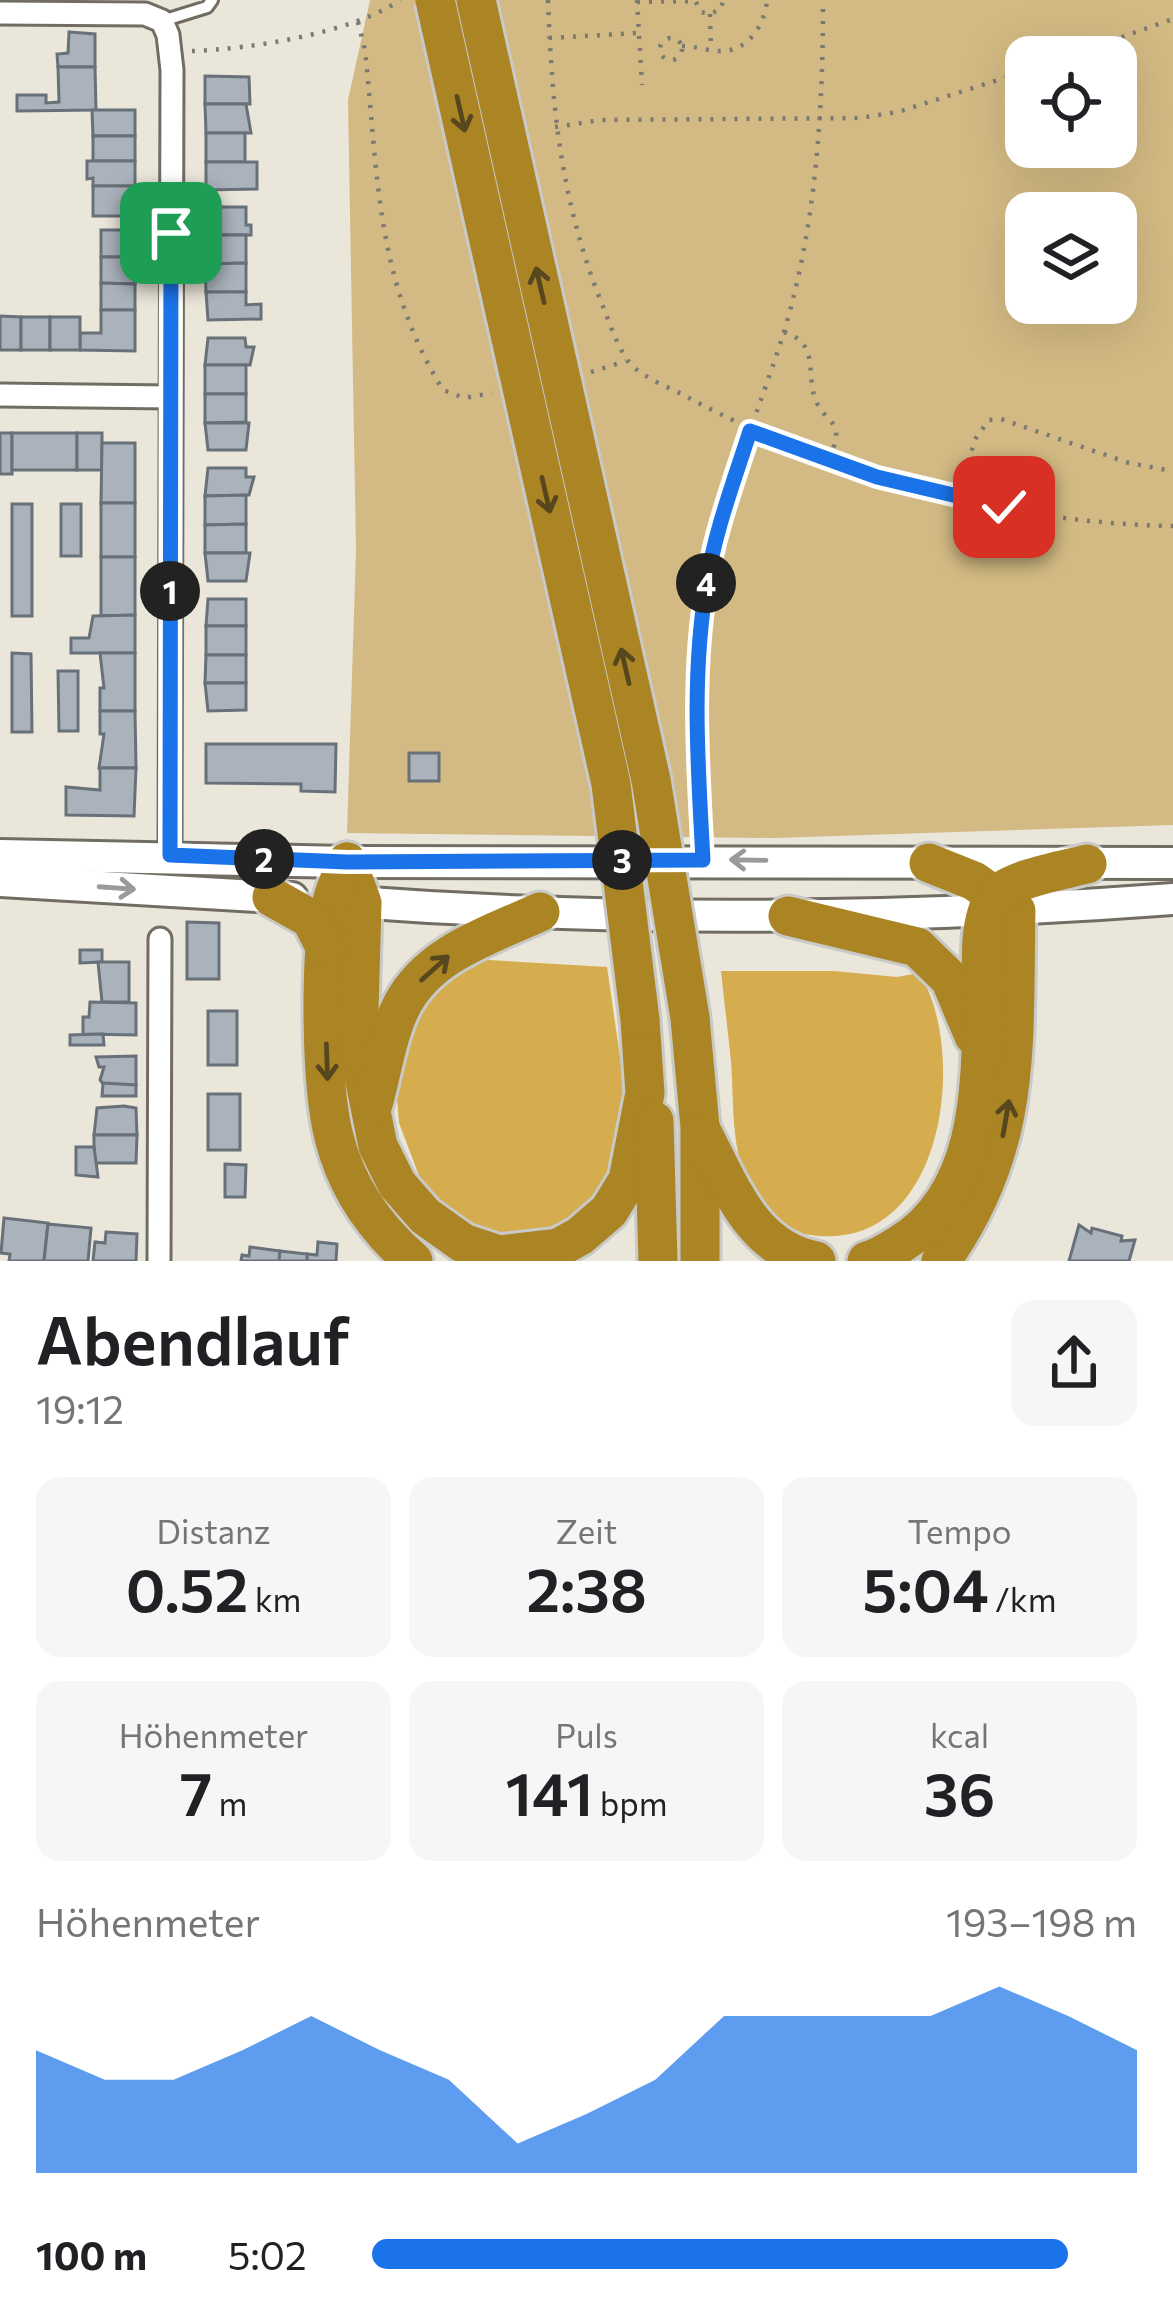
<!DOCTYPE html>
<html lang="de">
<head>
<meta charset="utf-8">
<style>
	body { margin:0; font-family:Commissioner,sans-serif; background:#f6f6f6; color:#202124; height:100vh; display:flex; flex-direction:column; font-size:45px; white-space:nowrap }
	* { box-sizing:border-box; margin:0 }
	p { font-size:39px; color:#757577 }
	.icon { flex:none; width:66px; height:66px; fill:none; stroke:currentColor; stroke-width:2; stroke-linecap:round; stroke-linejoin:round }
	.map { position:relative; height:1261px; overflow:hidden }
	.details { display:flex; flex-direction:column; background:#fff; flex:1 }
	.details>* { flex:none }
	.fabs { position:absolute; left:1005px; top:36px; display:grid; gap:24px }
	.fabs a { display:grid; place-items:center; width:132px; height:132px; border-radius:24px; background:#fff; box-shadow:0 12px 48px #0002; font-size:60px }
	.pin { position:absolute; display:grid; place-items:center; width:102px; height:102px; color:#fff; margin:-51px; border-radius:24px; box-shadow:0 6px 18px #0006 }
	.km { position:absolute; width:60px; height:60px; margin:-30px; border-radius:50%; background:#222; color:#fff; font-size:33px; line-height:60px; text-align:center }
	.round { display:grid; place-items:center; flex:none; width:126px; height:126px; border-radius:24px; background:#f6f6f6 }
	.head { display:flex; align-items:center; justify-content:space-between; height:204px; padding:0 36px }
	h1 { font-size:66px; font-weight:600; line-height:90px }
	.stats { display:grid; grid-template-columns:repeat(3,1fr); gap:18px; height:204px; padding:12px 36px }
	.stats div { display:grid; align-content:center; border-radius:24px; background:#f6f6f6; text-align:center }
	.stats b { font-size:60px; font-weight:600 }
	.stats small { font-size:33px; font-weight:400 }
	.stats p { font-size:33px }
	.chart { height:336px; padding:24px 36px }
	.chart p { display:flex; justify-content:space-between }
	.chart svg { width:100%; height:216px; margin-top:12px; fill:#1a73e8; opacity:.7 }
	ul { padding:0 36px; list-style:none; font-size:39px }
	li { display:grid; grid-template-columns:192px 144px 1fr; align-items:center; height:90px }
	li i { height:30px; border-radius:15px; background:#1a73e8 }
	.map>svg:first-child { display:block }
	.green { fill:#d3ba84; fill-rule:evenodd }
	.forest { fill:#d5ac4e }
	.building { fill:#aab3bc; stroke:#687179; stroke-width:3 }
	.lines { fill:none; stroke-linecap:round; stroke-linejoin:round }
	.lane-casing { stroke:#716d63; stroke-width:16 }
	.street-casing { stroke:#716d63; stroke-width:27 }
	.secondary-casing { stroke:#716d63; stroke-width:36 }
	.highway-casing { stroke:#c9c9c8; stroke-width:45 }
	.path { stroke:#7b7971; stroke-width:4.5; stroke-dasharray:3 9; stroke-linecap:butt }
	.lane { stroke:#fff; stroke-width:10 }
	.street { stroke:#fff; stroke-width:21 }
	.secondary { stroke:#fff; stroke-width:30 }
	.highway { stroke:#ab8524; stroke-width:39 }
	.highway-bridge-casing { stroke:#c9c9c8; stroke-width:45; stroke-linecap:butt }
	.highway-bridge { stroke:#ab8524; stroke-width:39 }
	.oneway { stroke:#57471e }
	.oneway2 { stroke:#9a9a98 }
	.route-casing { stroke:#fff; stroke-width:24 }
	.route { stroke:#1a73e8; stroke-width:15 }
</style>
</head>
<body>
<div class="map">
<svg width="1173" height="1261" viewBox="0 0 1173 1261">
	<rect width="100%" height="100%" fill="#ebe6da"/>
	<path class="green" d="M 370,0 L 1173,0 L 1173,825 L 774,838 L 347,833 L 356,550 L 348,100 ZM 1026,57 L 1116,57 L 1116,147 L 1026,147 ZM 1026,213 L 1116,213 L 1116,303 L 1026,303 Z"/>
	<g class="forest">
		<path d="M 470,959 L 607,967 L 628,1112 L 626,1147 L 583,1222 L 498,1243 L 441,1211 L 423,1186 L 399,1123 L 396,1085 L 399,1047 L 426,995 Z"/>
		<path d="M 721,971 L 834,971 L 897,977 L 919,973 C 969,1050 946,1261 804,1234 C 779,1222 756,1205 746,1179 C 731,1143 734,1101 731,1062 C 728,1031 724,1001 721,971 Z"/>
	</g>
	<g class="building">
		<path d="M 69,32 L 95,34 L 95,67 L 58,67 L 57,54 L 68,53 Z"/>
		<path d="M 58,67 L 95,67 L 96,110 L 17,111 L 17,95 L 46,95 L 46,103 L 59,102 Z"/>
		<path d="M 205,76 L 249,77 L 250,104 L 205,104 Z"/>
		<path d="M 205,104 L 246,104 L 251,133 L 206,133 Z"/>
		<path d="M 92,110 L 135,110 L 135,136 L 93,136 Z"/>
		<rect x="206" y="133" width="39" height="29"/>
		<rect x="93" y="136" width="42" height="25"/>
		<path d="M 87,161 L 135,161 L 135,186 L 93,186 L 93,178 L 87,179 Z"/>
		<path d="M 206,162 L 257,162 L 257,189 L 206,190 Z"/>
		<rect x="93" y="186" width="42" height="30"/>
		<path d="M 208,207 L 246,207 L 246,225 L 251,225 L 251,235 L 205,235 Z"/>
		<path d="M 101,230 L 136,230 L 135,257 L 101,257 Z"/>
		<path d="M 205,235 L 246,235 L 246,263 L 205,264 Z"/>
		<path d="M 101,257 L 135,257 L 135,284 L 101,283 Z"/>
		<path d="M 246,263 L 246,292 L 206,292 L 205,264 Z"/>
		<path d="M 101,283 L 135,284 L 135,310 L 101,310 Z"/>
		<path d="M 206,292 L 246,292 L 246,305 L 261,304 L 261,319 L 208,320 Z"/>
		<path d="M 101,310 L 135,310 L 135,351 L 80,350 L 80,333 L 101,333 Z"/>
		<path d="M 0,316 L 21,317 L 21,350 L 0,350 Z"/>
		<rect x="21" y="317" width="29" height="33"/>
		<rect x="50" y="317" width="30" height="33"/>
		<path d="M 208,338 L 245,338 L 246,347 L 254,347 L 250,365 L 205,365 Z"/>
		<rect x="205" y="365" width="41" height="29"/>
		<path d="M 205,394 L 246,394 L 246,422 L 205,423 Z"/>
		<path d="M 205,423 L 249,423 L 246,450 L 208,450 Z"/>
		<rect x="0" y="433" width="12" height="41"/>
		<rect x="12" y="433" width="65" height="37"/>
		<rect x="77" y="433" width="25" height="37"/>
		<path d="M 102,443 L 135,443 L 135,503 L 101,503 Z"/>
		<path d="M 208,468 L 246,468 L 246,477 L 254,477 L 249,495 L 205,496 Z"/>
		<path d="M 246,495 L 246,524 L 205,525 L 205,496 Z"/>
		<rect x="101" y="503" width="34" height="54"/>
		<rect x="12" y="504" width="20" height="112"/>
		<rect x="61" y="504" width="20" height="52"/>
		<path d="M 246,524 L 246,553 L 205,553 L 205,525 Z"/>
		<path d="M 205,553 L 250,553 L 246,581 L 208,581 Z"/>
		<path d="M 101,557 L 135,557 L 135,615 L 101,616 Z"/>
		<path d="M 208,599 L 246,599 L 246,626 L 206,626 Z"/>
		<path d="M 135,615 L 135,653 L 71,653 L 71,638 L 89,638 L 93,616 Z"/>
		<rect x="206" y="626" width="40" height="29"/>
		<path d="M 12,653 L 31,654 L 32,732 L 12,732 Z"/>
		<path d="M 100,653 L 135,653 L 135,711 L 100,711 L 100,688 L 104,688 Z"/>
		<path d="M 206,655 L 246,655 L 246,683 L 205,683 Z"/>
		<path d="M 58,671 L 78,671 L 78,731 L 59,731 Z"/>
		<path d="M 205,683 L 246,683 L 246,710 L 208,711 Z"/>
		<path d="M 100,711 L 135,711 L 136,768 L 99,768 L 104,734 L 100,734 Z"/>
		<path d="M 206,744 L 336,744 L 335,792 L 301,791 L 301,784 L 206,783 Z"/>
		<rect x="409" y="753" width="30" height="28"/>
		<path d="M 100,768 L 136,768 L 134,816 L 66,815 L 66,787 L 100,790 Z"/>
		<path d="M 187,922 L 219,923 L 219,979 L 187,979 Z"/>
		<path d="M 80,950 L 102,950 L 102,962 L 80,963 Z"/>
		<path d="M 98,962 L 129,962 L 129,1002 L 102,1002 Z"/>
		<path d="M 90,1002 L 136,1003 L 136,1035 L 83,1034 L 83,1017 L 89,1017 Z"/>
		<rect x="208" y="1011" width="29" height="54"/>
		<path d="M 103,1034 L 104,1045 L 70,1045 L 70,1035 Z"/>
		<path d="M 136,1056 L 136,1085 L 104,1085 L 100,1080 L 104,1067 L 99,1067 L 96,1057 Z"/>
		<path d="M 103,1083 L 136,1085 L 136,1096 L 102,1096 Z"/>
		<rect x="208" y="1094" width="32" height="56"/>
		<path d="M 124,1106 L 136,1108 L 137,1135 L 94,1135 L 97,1108 Z"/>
		<path d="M 94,1135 L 137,1135 L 136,1163 L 94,1163 Z"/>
		<path d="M 76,1147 L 94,1147 L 98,1177 L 76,1175 Z"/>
		<path d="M 225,1164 L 246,1165 L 245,1197 L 225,1197 Z"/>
		<path d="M 4,1218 L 48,1223 L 44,1261 L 9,1261 L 10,1254 L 1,1253 Z"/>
		<path d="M 48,1224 L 91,1228 L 88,1261 L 44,1261 Z"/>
		<path d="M 1079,1225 L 1091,1233 L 1092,1228 L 1122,1236 L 1121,1241 L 1135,1240 L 1129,1261 L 1069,1261 Z"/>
		<path d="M 106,1232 L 137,1234 L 136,1261 L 93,1261 L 95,1242 L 105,1243 Z"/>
		<path d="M 318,1242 L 337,1244 L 336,1261 L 307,1261 L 307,1254 L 317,1255 Z"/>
		<path d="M 250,1247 L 280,1251 L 279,1261 L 241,1261 L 242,1255 L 249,1256 Z"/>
		<path d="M 280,1251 L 307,1254 L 307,1261 L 279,1261 Z"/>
	</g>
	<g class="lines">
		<g class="lane-casing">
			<path id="lane" d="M 162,21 L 207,7 L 212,0"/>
		</g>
		<g class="street-casing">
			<g id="street">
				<path d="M 0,13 L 145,14 L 162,21 L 168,35 L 172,70 L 170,855"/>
				<path d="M 0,395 L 170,397"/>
				<path d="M 159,1261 L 160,939"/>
			</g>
		</g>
		<g class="secondary-casing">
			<g id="secondary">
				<path d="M 0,855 L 347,862 L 1173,863"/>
				<path d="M 0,881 L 292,898"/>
				<path d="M 340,901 C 617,922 896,920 1173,899"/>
			</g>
		</g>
		<g class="highway-casing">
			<g id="highway">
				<path d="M 347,862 L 362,903 L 358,1047 L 378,1146 L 397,1184 L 425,1216 L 463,1243 L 499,1255 L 558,1248 L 580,1236 L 609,1211 L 628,1180 L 645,1093 L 640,1020"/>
				<path d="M 347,862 C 341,876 334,891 331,906 C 319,956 321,1087 334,1137 C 346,1186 375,1228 413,1261"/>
				<path d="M 929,863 L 974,881 L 1016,911 C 1013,1046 1024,1145 941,1261"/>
				<path d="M 272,897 L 311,919 L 324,945"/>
				<path d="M 788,916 L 917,947 L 950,979 L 974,1036"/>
				<path d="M 690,1018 L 700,1127 L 700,1261"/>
				<path d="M 373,1104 C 382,1073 387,1034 402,1005 C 429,953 490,935 540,912"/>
				<path d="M 654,1121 L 658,1261"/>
				<path d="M 702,1132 C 730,1185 751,1249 816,1261"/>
				<path d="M 867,1261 C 879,1258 889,1251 899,1245 C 983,1194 981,1084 982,997 C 982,968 977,923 994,898 C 1008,879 1064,870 1087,864"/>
			</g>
		</g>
		<g class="path">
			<path d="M 548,0 C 552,109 561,202 602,304 C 610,323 616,345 629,362 C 643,379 672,388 691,399 C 838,477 1007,523 1173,526"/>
			<path d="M 637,0 L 642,85"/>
			<path d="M 637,2 L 696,1"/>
			<path d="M 696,2 L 701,12 L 710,14 L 721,9 L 723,0"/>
			<path d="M 710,14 L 711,49"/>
			<path d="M 358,22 L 365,50 C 378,172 375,280 443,390 L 464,398 L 492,393"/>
			<circle cx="671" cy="49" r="11"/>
			<path d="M 549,38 L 638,33"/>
			<path d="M 682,46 C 696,46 711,52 723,51 C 750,50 765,23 767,0"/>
			<path d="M 192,51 C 250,49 353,33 400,0"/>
			<path d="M 1065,57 L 1173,19"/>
			<path d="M 555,127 L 601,120 L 859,118 L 898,112 L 1026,71"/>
			<path d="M 784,332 C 824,345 802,379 819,407 C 824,416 834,421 836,431 C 837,440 832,452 830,460"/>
			<path d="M 591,372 L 626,361"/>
			<path d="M 956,496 L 976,438 L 989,420 L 1001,419 L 1129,463 L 1173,471"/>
			<path d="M 702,836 C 697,751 692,665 707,580 C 722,496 757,417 783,335 C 816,227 823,113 823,0"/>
		</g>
		<use href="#lane" class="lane"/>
		<use href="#street" class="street"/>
		<use href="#secondary" class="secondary"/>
		<use href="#highway" class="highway"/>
		<g class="highway-bridge-casing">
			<g id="highway-bridge">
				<path d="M 435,0 L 611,784 L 640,1020"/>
				<path d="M 476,0 L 651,780 L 690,1018"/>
			</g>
		</g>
		<use href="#highway-bridge" class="highway-bridge"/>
	</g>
	<defs><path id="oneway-shaft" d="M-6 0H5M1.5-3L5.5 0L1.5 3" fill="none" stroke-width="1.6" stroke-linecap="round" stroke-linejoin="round" transform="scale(3)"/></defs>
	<g class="oneway">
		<use href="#oneway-shaft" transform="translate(461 114) rotate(77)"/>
		<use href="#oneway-shaft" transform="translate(540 285) rotate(-103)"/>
		<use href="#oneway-shaft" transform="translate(546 495) rotate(77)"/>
		<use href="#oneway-shaft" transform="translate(625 666) rotate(-103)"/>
		<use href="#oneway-shaft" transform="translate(435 968) rotate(-42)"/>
		<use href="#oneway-shaft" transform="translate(327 1062) rotate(88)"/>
		<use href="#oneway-shaft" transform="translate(1006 1118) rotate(-80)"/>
	</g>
	<g class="oneway2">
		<use href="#oneway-shaft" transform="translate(748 860) rotate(-179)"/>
		<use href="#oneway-shaft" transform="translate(117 888) rotate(4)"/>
	</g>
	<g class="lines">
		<g class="route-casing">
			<path id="route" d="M 171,233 L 170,855 L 347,862 L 703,860 C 698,767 691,675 707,582 C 715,531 734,481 750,431 L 877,477 L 1004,507"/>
		</g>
		<use href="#route" class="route"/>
	</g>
</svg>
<div class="fabs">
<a><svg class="icon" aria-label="locate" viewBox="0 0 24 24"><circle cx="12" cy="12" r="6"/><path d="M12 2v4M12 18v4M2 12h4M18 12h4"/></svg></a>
<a><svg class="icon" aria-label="layers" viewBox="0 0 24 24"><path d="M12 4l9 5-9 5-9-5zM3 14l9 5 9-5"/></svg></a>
</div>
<div class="pin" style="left:171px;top:233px;background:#1e9e55"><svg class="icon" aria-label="arrive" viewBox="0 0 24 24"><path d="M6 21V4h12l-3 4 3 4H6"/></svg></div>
<div class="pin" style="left:1004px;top:507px;background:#d93025"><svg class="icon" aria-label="check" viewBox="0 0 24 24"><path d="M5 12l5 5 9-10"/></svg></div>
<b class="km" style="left:170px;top:591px">1</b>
<b class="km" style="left:264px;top:859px">2</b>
<b class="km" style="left:622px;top:860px">3</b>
<b class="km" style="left:706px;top:583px">4</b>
</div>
<section class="details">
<div class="head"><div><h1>Abendlauf</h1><p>19:12</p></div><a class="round"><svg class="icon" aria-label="share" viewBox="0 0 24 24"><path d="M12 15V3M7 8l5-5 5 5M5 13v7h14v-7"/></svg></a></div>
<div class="stats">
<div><p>Distanz</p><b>0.52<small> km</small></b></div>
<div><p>Zeit</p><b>2:38</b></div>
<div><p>Tempo</p><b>5:04<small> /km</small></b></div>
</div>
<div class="stats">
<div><p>Höhenmeter</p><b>7<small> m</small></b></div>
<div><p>Puls</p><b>141<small> bpm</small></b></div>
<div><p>kcal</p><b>36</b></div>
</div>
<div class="chart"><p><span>Höhenmeter</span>193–198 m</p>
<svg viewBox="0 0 160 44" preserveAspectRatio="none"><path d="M0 44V19L10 25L20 25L30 19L40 12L50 19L60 25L70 38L80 32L90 25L100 12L110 12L120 12L130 12L140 6L150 12L160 19V44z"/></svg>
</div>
<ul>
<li><b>100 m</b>5:02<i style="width:91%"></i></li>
</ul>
</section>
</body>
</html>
